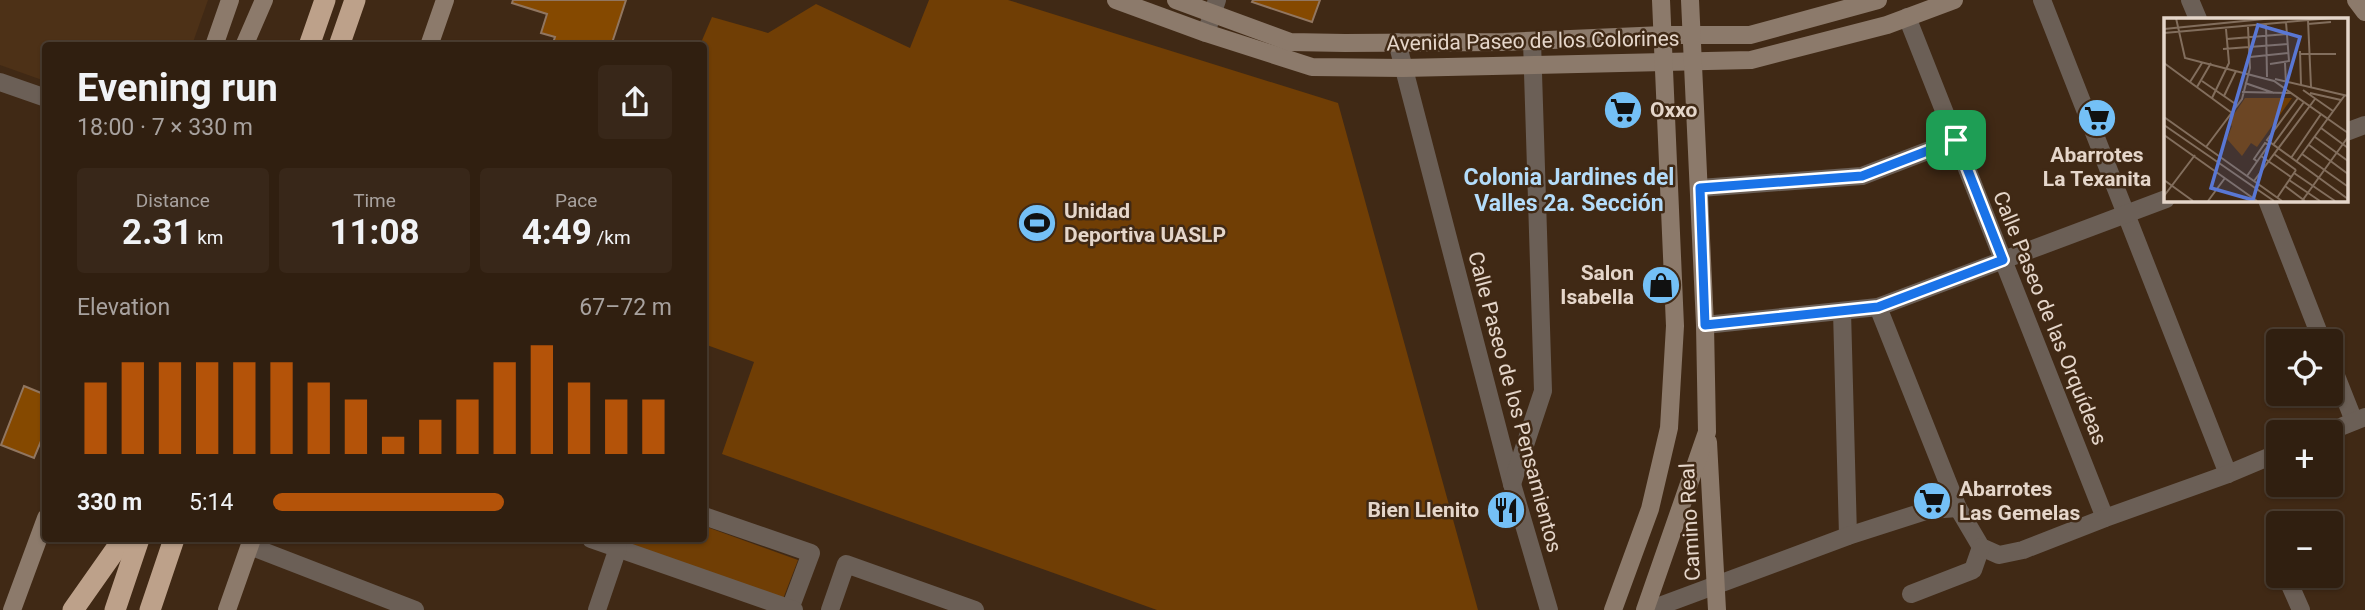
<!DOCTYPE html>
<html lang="en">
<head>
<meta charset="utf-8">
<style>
	body { margin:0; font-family:Roboto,sans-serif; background:#382719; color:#f1f3f6; height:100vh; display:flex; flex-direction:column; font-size:26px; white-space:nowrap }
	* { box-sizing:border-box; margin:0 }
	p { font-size:23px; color:#a8a29f }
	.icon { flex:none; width:38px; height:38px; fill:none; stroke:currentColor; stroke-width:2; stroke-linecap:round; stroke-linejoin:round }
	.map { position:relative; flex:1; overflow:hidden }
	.panel { position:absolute; left:42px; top:42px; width:665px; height:500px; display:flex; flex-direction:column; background:#301f10; border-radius:7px; box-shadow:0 2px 5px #0004,0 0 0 2px #4b3d30 }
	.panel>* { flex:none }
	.fabs { position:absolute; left:2266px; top:329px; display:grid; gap:14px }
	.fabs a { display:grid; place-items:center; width:77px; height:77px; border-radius:7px; background:#301f10; box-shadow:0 2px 5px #0004,0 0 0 2px #4b3d30; font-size:35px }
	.pin { position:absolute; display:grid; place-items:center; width:60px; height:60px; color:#fff; margin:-30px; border-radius:14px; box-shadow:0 4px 10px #0006 }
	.round { display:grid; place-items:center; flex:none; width:74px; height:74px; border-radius:7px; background:#382719 }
	.headline { display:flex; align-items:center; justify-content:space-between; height:119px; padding:0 35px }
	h1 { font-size:38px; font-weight:700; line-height:52px }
	.metrics { display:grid; grid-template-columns:repeat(3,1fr); gap:10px; height:119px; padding:7px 35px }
	.metrics div { display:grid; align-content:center; border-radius:7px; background:#382719; text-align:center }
	.metrics b { font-size:35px; font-weight:700 }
	.metrics small { font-size:19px; font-weight:400 }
	.metrics p { font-size:19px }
	.chart { height:196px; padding:14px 35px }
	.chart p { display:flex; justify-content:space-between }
	.chart svg { width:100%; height:126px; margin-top:7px; stroke:#b45309; stroke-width:6 }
	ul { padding:0 35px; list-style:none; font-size:23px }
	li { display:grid; grid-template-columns:112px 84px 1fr; align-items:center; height:52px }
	li i { height:18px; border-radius:9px; background:#b45309 }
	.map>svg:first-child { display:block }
	.built { fill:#4d3117 }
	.green { fill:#703e05 }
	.building { fill:#854900; stroke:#917660; stroke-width:2 }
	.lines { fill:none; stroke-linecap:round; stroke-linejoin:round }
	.street { stroke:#6b5f56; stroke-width:18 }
	.secondary { stroke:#8c7a6b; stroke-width:18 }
	.highway { stroke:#bda18a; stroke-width:21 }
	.route-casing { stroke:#fff; stroke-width:14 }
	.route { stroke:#1a73e8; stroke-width:9 }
	.labels { text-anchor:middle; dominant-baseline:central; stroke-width:5; stroke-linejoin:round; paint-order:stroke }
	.street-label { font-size:21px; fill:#e5d6ca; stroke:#402915 }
	.poi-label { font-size:21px; font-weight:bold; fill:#e5d6ca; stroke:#402915; text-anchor:start }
	.neighbourhood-label { font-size:23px; font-weight:bold; fill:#b3dcfa; stroke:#402915 }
	.inset-road { fill:none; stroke:#826e5d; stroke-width:2 }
	.view { fill:#5977d4; fill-opacity:0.15; stroke:#5977d4; stroke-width:3.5 }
	.inset-edge { fill:none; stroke:#e5d6ca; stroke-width:3.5 }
</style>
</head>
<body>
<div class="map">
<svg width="2365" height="610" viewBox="0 0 2365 610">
	<rect width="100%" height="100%" fill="#402915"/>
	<path class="built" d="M 0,0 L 208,0 L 192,45 L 46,46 L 45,81 L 0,65 Z"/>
	<g class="green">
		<path d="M 929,0 L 1008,0 L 1338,103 L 1478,610 L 1157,610 L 722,454 L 754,362 L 704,344 L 704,46 L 700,45 L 712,17 L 768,33 L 816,4 L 910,48 Z"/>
		<path d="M 704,526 L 798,560 L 783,599 L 615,539 L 704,539 Z"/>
	</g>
	<g class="building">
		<path d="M 513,0 L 626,0 L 611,46 L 552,46 L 555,37 L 541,33 L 547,14 L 512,3 Z"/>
		<path d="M 1253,0 L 1320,0 L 1312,22 L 1252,2 Z"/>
		<path d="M 24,386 L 46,395 L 46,429 L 34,458 L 1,445 Z"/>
	</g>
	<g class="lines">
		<g class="street">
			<path d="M 2042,0 L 2228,474"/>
			<path d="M 2190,0 L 2198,19"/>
			<path d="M 1907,17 L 2105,518"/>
			<path d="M 1206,33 L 1217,0"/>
			<path d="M 1397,42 L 1512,484 L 1549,610"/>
			<path d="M 0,82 L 46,98"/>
			<path d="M 2346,132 L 2365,125"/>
			<path d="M 1700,188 L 1862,176 L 1956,140"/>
			<path d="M 2267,200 L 2322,341"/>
			<path d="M 1878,307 L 1958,508 L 1981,547 L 1999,555 L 2023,550 L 2105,518 L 2228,474 L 2278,453"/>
			<path d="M 1842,311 L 1848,536"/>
			<path d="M 1705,325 L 1878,307 L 2166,199"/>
			<path d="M 2331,363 L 2354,421"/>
			<path d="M 2328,432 L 2365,417"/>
			<path d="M 1512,484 L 1543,391 L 1532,41"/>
			<path d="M 704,516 L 811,553 L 790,609"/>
			<path d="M 591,539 L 794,610"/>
			<path d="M 250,546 L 415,610"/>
			<path d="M 2286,576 L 2301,610"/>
			<path d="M 1911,594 L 1973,570 L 1981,547"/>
			<path d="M 597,610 L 618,548"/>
			<path d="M 830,610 L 846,564 L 975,610"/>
			<path d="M 1649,610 L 1848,536 L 1929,510 L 1958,508"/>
		</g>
		<g class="secondary">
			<path d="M 1116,0 L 1206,33 L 1312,67 L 1403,68 L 1751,60 L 1887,25 L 1954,0"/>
			<path d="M 1176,0 L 1290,42 L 1345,43 L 1504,42 L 1663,35 L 1750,35 L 1878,0"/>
			<path d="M 2356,0 L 2365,12"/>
			<path d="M 214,46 L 230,0"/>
			<path d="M 244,46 L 264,0"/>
			<path d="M 429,46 L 445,0"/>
			<path d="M 1708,442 L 1717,610"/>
			<path d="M 12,610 L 46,518"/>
			<path d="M 227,610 L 252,539"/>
			<path d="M 1613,610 L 1650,509 L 1669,428 L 1675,326 L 1661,0"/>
			<path d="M 1645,610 L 1707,432 L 1705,325 L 1690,0"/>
		</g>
		<g class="highway">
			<path d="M 309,46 L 325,0"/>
			<path d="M 339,46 L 355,0"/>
			<path d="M 73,610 L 123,539"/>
			<path d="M 115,610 L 139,539"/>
			<path d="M 150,610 L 174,539"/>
		</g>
	</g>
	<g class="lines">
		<g class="route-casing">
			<path id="route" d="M 1956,140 L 2003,260 L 1878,307 L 1705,325 L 1700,188 L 1862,176 Z"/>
		</g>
		<use href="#route" class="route"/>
	</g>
	<defs>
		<g id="supermarket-disc" transform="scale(2.0125)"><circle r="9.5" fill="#74c0f6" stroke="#402915"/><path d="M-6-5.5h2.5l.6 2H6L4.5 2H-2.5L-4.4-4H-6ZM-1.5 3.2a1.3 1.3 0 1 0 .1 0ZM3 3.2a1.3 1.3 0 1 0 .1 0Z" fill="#111"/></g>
		<g id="stadium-disc" transform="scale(2.0125)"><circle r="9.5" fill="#74c0f6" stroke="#402915"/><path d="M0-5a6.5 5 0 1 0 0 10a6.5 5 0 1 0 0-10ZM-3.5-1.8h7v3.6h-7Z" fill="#111"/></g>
		<g id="shop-disc" transform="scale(2.0125)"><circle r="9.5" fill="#74c0f6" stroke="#402915"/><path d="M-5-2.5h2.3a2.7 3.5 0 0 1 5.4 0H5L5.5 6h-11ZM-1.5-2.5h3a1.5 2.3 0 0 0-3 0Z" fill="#111"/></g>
		<g id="restaurant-disc" transform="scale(2.0125)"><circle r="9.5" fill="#74c0f6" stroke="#402915"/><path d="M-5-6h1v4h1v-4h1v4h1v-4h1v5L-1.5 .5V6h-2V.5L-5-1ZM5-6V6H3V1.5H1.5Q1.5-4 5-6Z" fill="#111"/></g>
	</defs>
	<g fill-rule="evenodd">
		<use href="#supermarket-disc" x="1623" y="110"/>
		<use href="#supermarket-disc" x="2097" y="118"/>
		<use href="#stadium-disc" x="1037" y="223"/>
		<use href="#shop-disc" x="1661" y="285"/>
		<use href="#supermarket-disc" x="1932" y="501"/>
		<use href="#restaurant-disc" x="1506" y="510"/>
	</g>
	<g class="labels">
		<g class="street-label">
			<text transform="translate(1533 41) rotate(-1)">Avenida Paseo de los Colorines</text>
			<text transform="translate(2050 318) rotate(68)">Calle Paseo de las Orquídeas</text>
			<text transform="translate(1515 402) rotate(75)">Calle Paseo de los Pensamientos</text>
			<text transform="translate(1690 522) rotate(-93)">Camino Real</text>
		</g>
		<g class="poi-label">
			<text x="1650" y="110">Oxxo</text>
			<text x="2097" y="155" text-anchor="middle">Abarrotes<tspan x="2097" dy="24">La Texanita</tspan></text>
			<text x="1064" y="211">Unidad<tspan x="1064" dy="24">Deportiva UASLP</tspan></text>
			<text x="1634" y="273" text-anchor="end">Salon<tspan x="1634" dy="24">Isabella</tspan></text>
			<text x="1959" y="489">Abarrotes<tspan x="1959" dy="24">Las Gemelas</tspan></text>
			<text x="1479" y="510" text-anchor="end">Bien Llenito</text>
		</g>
		<g class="neighbourhood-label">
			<text x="1569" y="177">Colonia Jardines del<tspan x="1569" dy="26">Valles 2a. Sección</tspan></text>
		</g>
	</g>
	<g transform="translate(2164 18)">
		<rect width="184" height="184" fill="#402915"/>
		<path d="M 81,80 L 128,80 L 93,129 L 87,125 L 78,138 L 63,121 L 68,108 L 64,105 Z" fill="#703e05"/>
		<path class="inset-road" d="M 12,0 L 21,40 L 110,63 L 184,115M 144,2 L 147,69M 102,6 L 103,59M 144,6 L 167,4M 0,11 L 110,0M 0,15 L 168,0M 63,21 L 123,16M 59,31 L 124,26M 136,33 L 137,67M 136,36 L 172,36M 86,39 L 125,35M 0,45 L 68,95M 121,45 L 122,66M 106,46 L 125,43 L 122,4M 111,61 L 184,78M 38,63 L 73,87M 26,64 L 38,45M 81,65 L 110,75M 33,69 L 47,45M 139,72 L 169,93M 78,74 L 127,75M 146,75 L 177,82M 60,78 L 72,53M 48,80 L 65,45 L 62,11M 134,80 L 103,122 L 184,181M 0,99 L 118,183M 0,107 L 110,183M 157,110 L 184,130M 0,117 L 93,183M 151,119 L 184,143M 109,127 L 140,84M 145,127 L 184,156M 42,129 L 78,81 L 86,50 L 84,9M 110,136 L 132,152M 138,136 L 183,168M 97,138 L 127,159M 127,140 L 157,96M 94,144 L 90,141 L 101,125 L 105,127M 132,144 L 181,77M 130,155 L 171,183M 83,158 L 106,125M 0,162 L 29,183M 125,162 L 156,183M 90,163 L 151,81M 121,168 L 141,183M 0,178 L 31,137M 113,180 L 132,152M 44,183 L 61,160M 138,183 L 184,119"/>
		<path class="view" d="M 94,7 L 136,19 L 89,182 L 47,170 Z"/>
		<rect width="184" height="184" class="inset-edge"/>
	</g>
</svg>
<div class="fabs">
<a><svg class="icon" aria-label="locate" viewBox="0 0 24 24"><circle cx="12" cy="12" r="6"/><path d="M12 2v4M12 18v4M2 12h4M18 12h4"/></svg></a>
<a>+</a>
<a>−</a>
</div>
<div class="pin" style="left:1956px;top:140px;background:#1e9e55"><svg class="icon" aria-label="arrive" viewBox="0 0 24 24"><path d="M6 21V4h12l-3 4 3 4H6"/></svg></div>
<section class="panel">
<div class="headline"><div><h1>Evening run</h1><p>18:00 · 7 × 330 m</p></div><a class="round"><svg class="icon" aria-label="share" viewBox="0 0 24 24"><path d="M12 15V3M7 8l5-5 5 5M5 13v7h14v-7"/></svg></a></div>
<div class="metrics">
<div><p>Distance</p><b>2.31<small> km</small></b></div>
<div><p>Time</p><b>11:08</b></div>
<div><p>Pace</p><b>4:49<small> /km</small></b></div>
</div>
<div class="chart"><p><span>Elevation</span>67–72 m</p>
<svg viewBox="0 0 160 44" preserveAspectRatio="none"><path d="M5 44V19M15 44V12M25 44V12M35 44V12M45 44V12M55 44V12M65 44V19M75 44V25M85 44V38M95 44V32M105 44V25M115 44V12M125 44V6M135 44V19M145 44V25M155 44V25"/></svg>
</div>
<ul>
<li><b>330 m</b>5:14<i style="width:58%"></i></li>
</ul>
</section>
</div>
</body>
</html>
